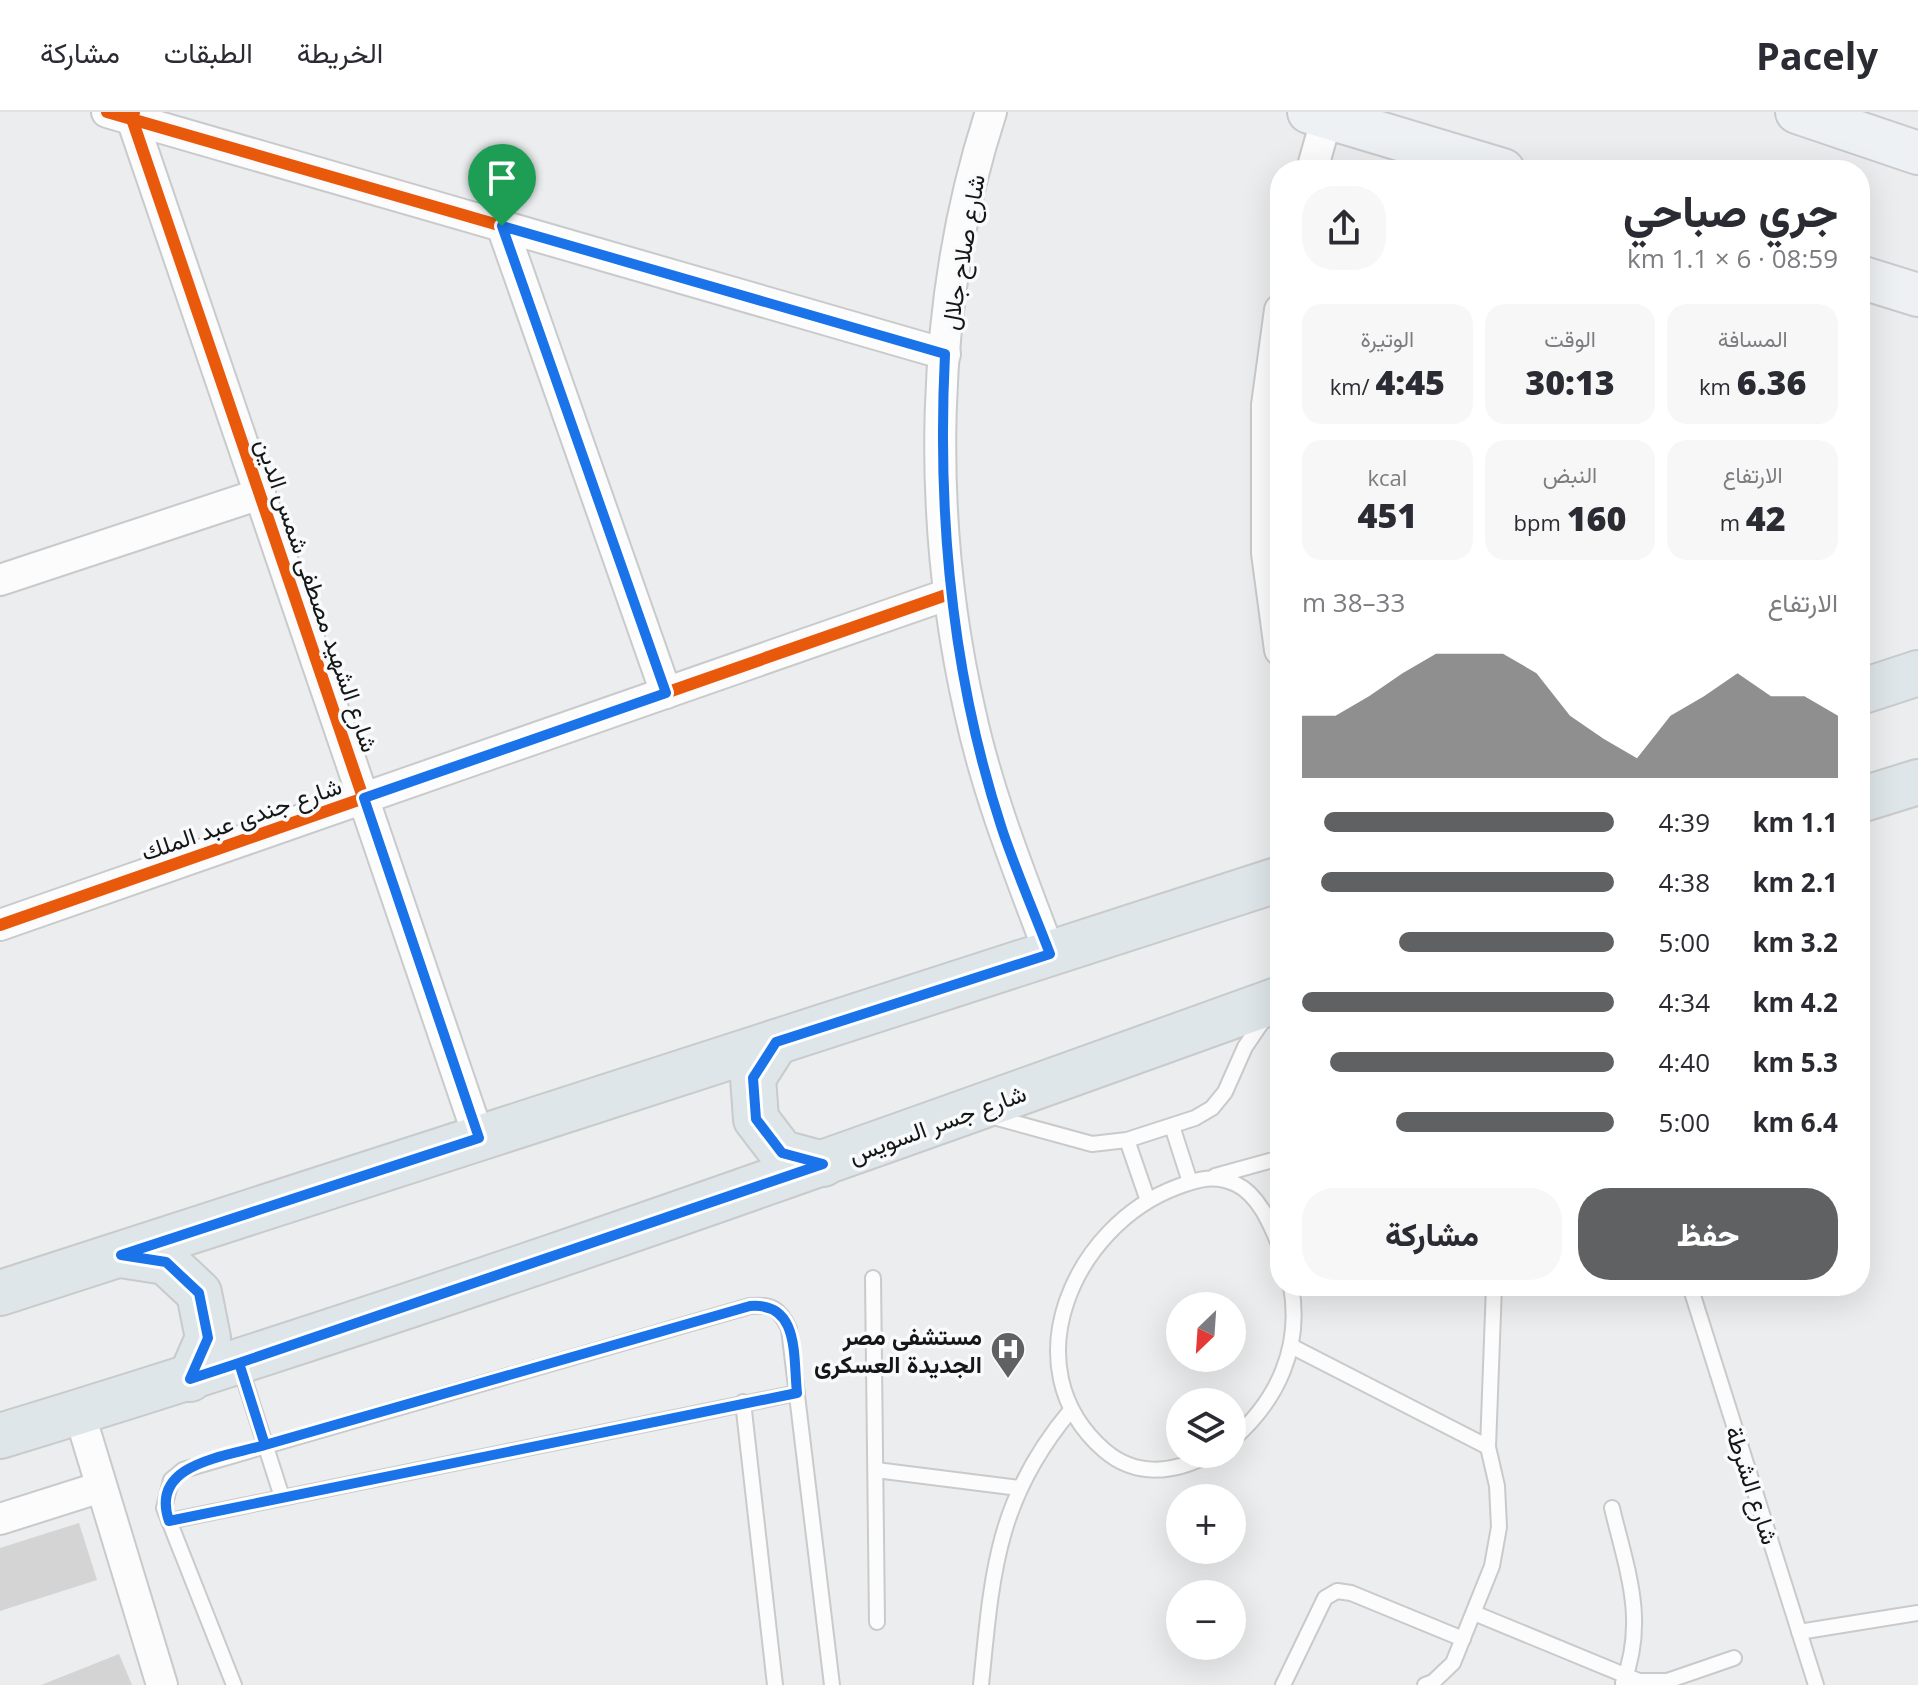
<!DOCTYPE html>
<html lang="ar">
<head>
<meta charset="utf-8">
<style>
	body { margin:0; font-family:"Open Sans",Vazirmatn,sans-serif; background:#f7f7f7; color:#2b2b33; direction:rtl; height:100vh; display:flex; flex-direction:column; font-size:30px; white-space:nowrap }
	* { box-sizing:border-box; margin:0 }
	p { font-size:26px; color:#7c7c81 }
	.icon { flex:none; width:44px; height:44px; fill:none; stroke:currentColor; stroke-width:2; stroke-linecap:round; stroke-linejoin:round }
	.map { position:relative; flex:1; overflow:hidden; direction:ltr }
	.panel { position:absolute; left:1270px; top:48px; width:600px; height:1136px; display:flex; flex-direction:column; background:#fff; border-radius:32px; box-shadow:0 8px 32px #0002; direction:rtl }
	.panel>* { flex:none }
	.needle { width:52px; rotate:205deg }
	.fabs { position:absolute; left:1166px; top:1180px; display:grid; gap:16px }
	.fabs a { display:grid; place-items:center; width:80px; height:80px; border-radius:50%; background:#fff; box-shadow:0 8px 32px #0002; font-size:40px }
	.pin { position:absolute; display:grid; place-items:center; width:68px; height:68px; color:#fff; margin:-82px -34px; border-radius:50% 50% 50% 0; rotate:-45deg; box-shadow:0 0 8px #0007 }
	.pin .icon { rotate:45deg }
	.round { display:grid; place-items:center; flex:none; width:84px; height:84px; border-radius:32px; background:#f7f7f7 }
	.head { display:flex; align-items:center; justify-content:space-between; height:136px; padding:0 32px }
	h1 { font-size:44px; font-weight:800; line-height:60px }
	.stats { display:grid; grid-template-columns:repeat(3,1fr); gap:12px; height:136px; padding:8px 32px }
	.stats div { display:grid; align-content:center; border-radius:20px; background:#f7f7f7; text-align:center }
	.stats b { font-size:34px; font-weight:800 }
	.stats small { font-size:22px; font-weight:400 }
	.stats p { font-size:22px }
	.chart { height:224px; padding:16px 32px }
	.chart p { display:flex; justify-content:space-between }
	.chart svg { width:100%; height:144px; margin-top:8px; fill:#606162; opacity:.7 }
	.primary-button { display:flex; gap:16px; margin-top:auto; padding:16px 32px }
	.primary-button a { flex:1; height:92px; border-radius:32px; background:#606162; color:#fff; font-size:32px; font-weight:800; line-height:92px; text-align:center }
	.primary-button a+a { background:#f7f7f7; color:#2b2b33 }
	ul { padding:0 32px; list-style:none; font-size:26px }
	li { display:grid; grid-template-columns:128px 96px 1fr; align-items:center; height:60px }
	li i { height:20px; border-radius:10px; background:#606162 }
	header { display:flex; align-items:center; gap:48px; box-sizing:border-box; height:112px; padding:0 40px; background:#fff; border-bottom:2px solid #e1e1e2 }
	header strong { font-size:38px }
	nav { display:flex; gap:44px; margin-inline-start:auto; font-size:28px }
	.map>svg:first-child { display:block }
	.building { fill:#d4d4d4 }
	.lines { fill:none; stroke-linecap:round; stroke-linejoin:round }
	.lane-casing { stroke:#c9cacb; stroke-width:18 }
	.street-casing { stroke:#c9cacb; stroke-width:34 }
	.secondary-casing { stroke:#c9cacb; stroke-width:46 }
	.primary-casing { stroke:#c9caca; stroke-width:48 }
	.lane { stroke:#fcfcfc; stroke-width:14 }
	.street { stroke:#fcfcfc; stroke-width:30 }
	.secondary { stroke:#edf1f3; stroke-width:42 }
	.primary { stroke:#dee6ea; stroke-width:44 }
	.cycleway-casing { stroke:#f8fafc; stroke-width:17 }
	.cycleway { stroke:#e8590c; stroke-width:12 }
	.route-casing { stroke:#fff; stroke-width:16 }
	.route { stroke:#1a73e8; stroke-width:10 }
	.labels { text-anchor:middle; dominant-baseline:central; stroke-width:7; stroke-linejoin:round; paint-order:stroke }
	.street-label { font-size:24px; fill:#151616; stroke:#f8fafc }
	.poi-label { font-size:24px; font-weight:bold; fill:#151616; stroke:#f8fafc; text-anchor:end }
</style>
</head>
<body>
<header>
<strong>Pacely</strong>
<nav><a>الخريطة</a><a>الطبقات</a><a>مشاركة</a></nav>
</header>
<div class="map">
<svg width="1918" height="1573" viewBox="0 0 1918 1573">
	<rect width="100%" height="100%" fill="#ecedee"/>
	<g class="building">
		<path d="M 79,1411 L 97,1468 L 0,1499 L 0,1436 Z"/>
		<path d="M 119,1542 L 132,1573 L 41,1573 Z"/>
	</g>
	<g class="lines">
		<g class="lane-casing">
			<g id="lane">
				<path d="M 990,1004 L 1092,1032 L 1127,1028 L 1195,1006 L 1212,996 L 1225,980 L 1245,935 L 1266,904"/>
				<path d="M 1172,1014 L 1190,1070"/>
				<path d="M 1127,1028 L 1147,1086"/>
				<path d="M 1215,1064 L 1280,1046"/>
				<path d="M 873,1166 L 877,1510"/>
				<path d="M 1690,1174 L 1816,1573"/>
				<path d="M 1291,1234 L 1488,1335"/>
				<path d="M 239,1251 L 282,1385"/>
				<path d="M 743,1290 L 775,1573"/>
				<path d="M 1232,1328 C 1278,1288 1302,1235 1291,1174"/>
				<path d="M 1210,1342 C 1175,1361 1136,1366 1104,1338 C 1009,1255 1075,1113 1177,1075 C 1198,1067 1215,1062 1236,1072 C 1259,1083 1271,1113 1280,1135"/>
				<path d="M 876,1358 L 1019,1376"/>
				<path d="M 1612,1396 C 1627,1459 1647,1508 1623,1571"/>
				<path d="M 169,1409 L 797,1281"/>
				<path d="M 1474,1501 L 1639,1569 L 1667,1569 L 1734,1546"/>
				<path d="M 1799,1520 L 1918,1501"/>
				<path d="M 234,1573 L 164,1396 L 171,1368 L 183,1358 L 750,1194 C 772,1192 780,1197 789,1217 L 832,1573"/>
				<path d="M 981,1573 C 992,1462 996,1387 1071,1298"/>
				<path d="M 1283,1573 L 1325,1486 L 1337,1479 L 1351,1481 L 1463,1527"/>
				<path d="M 1425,1573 L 1433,1570 L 1453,1551 L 1492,1454 L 1499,1415 L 1497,1374 L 1488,1335 L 1494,1174"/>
			</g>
		</g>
		<g class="street-casing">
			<g id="street">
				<path d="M 107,0 L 945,242"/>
				<path d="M 134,0 L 132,7 L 479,1026"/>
				<path d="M 991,0 C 929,190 926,406 970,600 C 988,683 1020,762 1050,842"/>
				<path d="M 1312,58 L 1327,5"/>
				<path d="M 502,114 L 666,581"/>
				<path d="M 1280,198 L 1267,293 L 1267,441 L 1280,538"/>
				<path d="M 0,468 L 260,382"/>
				<path d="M 0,813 L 949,482"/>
				<path d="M 79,1300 L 162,1573"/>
				<path d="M 0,1407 L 101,1375"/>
			</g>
		</g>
		<g class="secondary-casing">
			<g id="secondary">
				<path d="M 1309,0 L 1503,58"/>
				<path d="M 1797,0 L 1918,41"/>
				<path d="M 1860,165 L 1918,183"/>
			</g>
		</g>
		<g class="primary-casing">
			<g id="primary">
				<path d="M 1860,580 L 1918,561"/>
				<path d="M 1860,688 L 1918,670"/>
				<path d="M 776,930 L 753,966 L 756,1007 L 782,1041 L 823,1052"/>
				<path d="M 121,1143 L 166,1150 L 199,1181 L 208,1226 L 190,1267"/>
				<path d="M 0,1181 L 1280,767"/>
				<path d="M 0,1324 C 432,1193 856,1040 1280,887"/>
			</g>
		</g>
		<use href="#lane" class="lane"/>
		<use href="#street" class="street"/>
		<use href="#secondary" class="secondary"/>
		<use href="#primary" class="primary"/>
		<g class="cycleway-casing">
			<g id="cycleway">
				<path d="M 107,0 L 945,242"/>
				<path d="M 134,0 L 132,7 L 479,1026"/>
				<path d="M 0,813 L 949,482"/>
			</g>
		</g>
		<use href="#cycleway" class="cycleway"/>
	</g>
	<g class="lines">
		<g class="route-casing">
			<path id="route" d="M 502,114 L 666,581 L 364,686 L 479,1026 L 121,1143 L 166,1150 L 199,1181 L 208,1226 L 190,1267 L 239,1251 L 265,1333 C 225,1345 149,1351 169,1409 L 797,1281 C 793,1244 800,1190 750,1194 L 265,1333 L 239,1251 L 823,1052 L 782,1041 L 756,1007 L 753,966 L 776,930 L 1050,842 C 1034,800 1016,759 1002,717 C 951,562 937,403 945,242 L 502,114"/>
		</g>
		<use href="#route" class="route"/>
	</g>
	<defs>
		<g id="hospital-pin" transform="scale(1.8)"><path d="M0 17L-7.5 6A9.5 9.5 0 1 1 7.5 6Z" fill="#606162" stroke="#f8fafc"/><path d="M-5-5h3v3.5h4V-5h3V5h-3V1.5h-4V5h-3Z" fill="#fff"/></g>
	</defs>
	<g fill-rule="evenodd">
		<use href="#hospital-pin" x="1008" y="1237"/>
	</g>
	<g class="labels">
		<g class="street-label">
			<text transform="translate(962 140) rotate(-80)">شارع صلاح جلال</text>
			<text transform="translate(318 483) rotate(71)">شارع الشهيد مصطفى شمس الدين</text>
			<text transform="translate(241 706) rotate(-19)">شارع جندى عبد الملك</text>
			<text transform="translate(937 1011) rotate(-20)">شارع جسر السويس</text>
			<text transform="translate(1753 1373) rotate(72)">شارع الشرطة</text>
		</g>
		<g class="poi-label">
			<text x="982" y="1223">مستشفى مصر<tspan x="982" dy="28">الجديدة العسكرى</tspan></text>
		</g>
	</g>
</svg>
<div class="fabs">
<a><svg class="needle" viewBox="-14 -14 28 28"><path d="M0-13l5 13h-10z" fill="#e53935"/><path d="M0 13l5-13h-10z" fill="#7c7c81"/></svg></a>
<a><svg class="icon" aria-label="layers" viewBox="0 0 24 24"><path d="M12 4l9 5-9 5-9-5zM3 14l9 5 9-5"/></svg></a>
<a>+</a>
<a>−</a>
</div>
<div class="pin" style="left:502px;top:114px;background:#1e9e55"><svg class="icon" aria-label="arrive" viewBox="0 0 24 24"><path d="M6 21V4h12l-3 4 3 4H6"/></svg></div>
<section class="panel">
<div class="head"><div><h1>جري صباحي</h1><p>08:59 · 6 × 1.1 km</p></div><a class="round"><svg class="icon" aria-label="share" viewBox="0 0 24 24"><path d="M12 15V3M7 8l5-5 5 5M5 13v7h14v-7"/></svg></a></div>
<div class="stats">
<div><p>المسافة</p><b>6.36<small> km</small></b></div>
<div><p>الوقت</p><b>30:13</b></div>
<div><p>الوتيرة</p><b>4:45<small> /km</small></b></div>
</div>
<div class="stats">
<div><p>الارتفاع</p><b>42<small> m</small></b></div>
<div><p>النبض</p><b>160<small> bpm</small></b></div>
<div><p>kcal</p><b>451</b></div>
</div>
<div class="chart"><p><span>الارتفاع</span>33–38 m</p>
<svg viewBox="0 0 160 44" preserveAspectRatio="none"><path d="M0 44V25L10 25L20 19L30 12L40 6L50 6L60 6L70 12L80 25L90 32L100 38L110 25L120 19L130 12L140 19L150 19L160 25V44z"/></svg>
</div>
<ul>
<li><b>1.1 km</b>4:39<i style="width:93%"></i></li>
<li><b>2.1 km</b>4:38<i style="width:94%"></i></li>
<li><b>3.2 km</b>5:00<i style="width:69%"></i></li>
<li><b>4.2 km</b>4:34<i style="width:100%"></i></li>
<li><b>5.3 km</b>4:40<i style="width:91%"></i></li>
<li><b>6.4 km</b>5:00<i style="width:70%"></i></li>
</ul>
<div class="primary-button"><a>حفظ</a><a>مشاركة</a></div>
</section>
</div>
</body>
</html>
